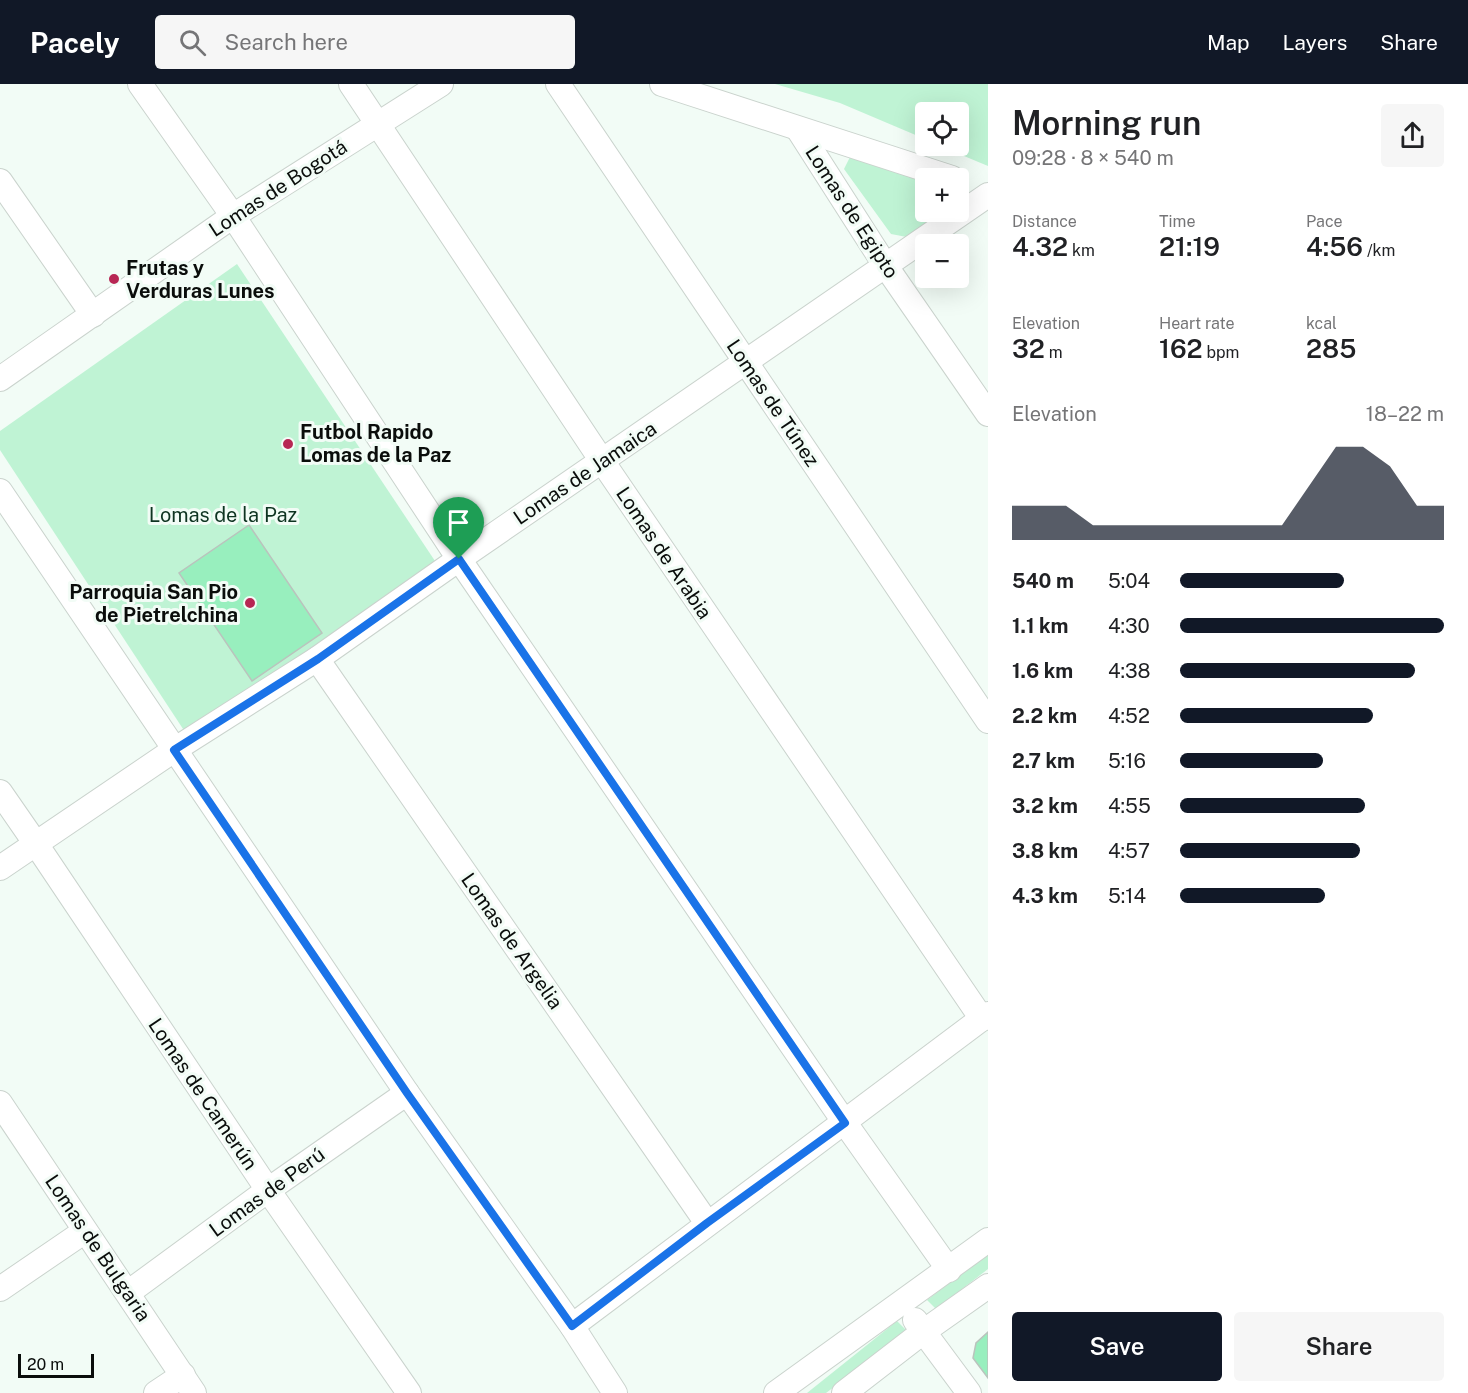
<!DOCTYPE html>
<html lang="en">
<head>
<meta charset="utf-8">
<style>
	body { margin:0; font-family:"Public Sans",sans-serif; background:#f6f6f6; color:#202124; height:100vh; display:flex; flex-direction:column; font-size:22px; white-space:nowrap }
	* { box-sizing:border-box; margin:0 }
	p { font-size:20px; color:#757577 }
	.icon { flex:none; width:33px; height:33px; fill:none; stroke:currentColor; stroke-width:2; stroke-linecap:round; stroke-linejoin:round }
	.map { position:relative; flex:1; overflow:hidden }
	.details { display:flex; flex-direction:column; background:#fff; width:480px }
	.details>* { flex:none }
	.controls { position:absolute; left:915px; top:18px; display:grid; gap:12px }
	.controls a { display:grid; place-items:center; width:54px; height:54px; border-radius:6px; background:#fff; box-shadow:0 6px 24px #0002; font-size:30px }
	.scale { position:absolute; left:18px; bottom:15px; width:76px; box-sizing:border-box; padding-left:6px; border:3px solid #0a0d0b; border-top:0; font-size:16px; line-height:21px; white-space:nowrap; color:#0a0d0b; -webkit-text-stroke:4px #f2fcf6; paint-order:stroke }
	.pin { position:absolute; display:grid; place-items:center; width:51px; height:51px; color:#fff; margin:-62px -26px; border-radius:50% 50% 50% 0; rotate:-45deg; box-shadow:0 0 6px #0007 }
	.pin .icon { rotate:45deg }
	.round { display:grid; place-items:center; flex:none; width:63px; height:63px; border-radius:6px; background:#f6f6f6 }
	.headline { display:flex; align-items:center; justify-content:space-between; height:102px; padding:0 24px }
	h1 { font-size:33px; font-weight:600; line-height:45px }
	.figures { display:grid; grid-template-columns:repeat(3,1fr); gap:9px; height:102px; padding:6px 24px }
	.figures div { display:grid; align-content:center }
	.figures b { font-size:26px; font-weight:600 }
	.figures small { font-size:16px; font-weight:400 }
	.figures p { font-size:16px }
	.chart { height:168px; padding:12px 24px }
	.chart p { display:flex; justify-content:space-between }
	.chart svg { width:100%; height:108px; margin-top:6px; fill:#111827; opacity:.7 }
	.action { display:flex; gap:12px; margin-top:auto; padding:12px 24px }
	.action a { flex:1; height:69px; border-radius:6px; background:#111827; color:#fff; font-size:24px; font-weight:600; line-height:69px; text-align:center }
	.action a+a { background:#f6f6f6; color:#202124 }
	ul { padding:0 24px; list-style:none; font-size:20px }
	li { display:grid; grid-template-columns:96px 72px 1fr; align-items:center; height:45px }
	li i { height:15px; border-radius:8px; background:#111827 }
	header { display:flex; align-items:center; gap:36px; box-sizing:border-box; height:84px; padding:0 30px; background:#111827; color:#fff }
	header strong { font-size:28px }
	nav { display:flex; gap:33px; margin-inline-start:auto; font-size:21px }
	.search { width:420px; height:54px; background:#f6f6f6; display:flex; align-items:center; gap:15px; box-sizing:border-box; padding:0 21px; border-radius:6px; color:#757577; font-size:22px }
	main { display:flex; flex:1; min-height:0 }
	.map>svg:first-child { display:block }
	.green { fill:#bff3d4 }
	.building { fill:#98efbe; stroke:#bac3bd; stroke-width:1.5 }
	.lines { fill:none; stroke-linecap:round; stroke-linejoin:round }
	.street-casing { stroke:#cad3cd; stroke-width:26 }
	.street { stroke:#fff; stroke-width:24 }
	.route-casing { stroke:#fff; stroke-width:12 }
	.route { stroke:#1a73e8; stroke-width:8 }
	.poi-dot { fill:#b72754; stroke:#f2fcf6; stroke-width:2 }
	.labels { text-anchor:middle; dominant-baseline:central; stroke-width:6; stroke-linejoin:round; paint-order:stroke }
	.street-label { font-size:20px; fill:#0a0d0b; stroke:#f2fcf6 }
	.poi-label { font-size:20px; font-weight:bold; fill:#0a0d0b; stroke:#f2fcf6; text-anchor:start }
	.park-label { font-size:20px; fill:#0e3421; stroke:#f2fcf6 }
</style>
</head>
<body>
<header>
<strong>Pacely</strong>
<div class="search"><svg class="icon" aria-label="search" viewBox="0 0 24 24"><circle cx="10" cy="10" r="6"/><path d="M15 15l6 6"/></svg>Search here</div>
<nav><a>Map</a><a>Layers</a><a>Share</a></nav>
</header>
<main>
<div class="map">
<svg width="988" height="1309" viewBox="0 0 988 1309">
	<rect width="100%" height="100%" fill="#f2fcf6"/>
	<g class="green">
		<path d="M 775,0 L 988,0 L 988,82 L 940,62 L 958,62 L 958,28 L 926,28 L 925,55 L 840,19 Z"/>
		<path d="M 853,67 L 926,94 L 926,128 L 949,128 L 912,154 L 891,150 L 844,85 Z"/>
		<path d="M 237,180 L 437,480 L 187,651 L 0,366 L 0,347 Z"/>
		<path d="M 988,1170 L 988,1185 L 936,1225 L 927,1216 Z"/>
		<path d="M 897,1237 L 907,1247 L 826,1309 L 807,1309 Z"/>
	</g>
	<g class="building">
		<path d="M 249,441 L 322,549 L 252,597 L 179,489 Z"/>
		<path d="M 988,1248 L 988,1294 L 973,1274 L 976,1259 Z"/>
	</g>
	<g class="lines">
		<g class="street-casing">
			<g id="street">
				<path d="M 140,0 L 233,132 L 459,475 L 845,1039 L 949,1186"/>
				<path d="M 351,0 L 602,377 L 982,935"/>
				<path d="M 558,0 L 988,637"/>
				<path d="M 662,0 L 952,94"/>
				<path d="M 798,45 L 885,181 L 988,330"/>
				<path d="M 0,97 L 93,231"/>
				<path d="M 0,295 L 233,132 L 441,0"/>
				<path d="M 0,407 L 407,1009 L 572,1242 L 615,1309"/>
				<path d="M 317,575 L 707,1139"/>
				<path d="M 0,708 L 36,760 L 268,1106 L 409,1309"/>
				<path d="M 0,784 L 174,666 L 317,575 L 459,475 L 988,111"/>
				<path d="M 0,1019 L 194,1309"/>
				<path d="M 0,1205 L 85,1147"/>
				<path d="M 129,1208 L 268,1106 L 407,1009"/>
				<path d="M 915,1236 L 969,1309"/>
				<path d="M 572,1242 L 988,930"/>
				<path d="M 156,1309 L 183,1291"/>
				<path d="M 776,1309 L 988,1156"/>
				<path d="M 844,1309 L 923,1248 L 988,1202"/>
			</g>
		</g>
		<use href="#street" class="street"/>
	</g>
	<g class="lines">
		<g class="route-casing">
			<path id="route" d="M 459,475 L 845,1039 L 707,1139 L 572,1242 L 407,1009 L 174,666 L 318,575 Z"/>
		</g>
		<use href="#route" class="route"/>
	</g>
	<g class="poi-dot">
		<circle cx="114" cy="195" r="6"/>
		<circle cx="288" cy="360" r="6"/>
		<circle cx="250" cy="519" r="6"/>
	</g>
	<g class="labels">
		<g class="street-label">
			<text transform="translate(278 104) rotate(-33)">Lomas de Bogotá</text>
			<text transform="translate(852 128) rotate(57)">Lomas de Egipto</text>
			<text transform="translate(773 319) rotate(56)">Lomas de Túnez</text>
			<text transform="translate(585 389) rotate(-34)">Lomas de Jamaica</text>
			<text transform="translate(664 469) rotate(56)">Lomas de Arabia</text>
			<text transform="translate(512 857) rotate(55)">Lomas de Argelia</text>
			<text transform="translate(203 1010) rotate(56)">Lomas de Camerún</text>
			<text transform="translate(267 1108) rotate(-36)">Lomas de Perú</text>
			<text transform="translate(98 1164) rotate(56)">Lomas de Bulgaria</text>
		</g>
		<g class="poi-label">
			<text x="126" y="184">Frutas y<tspan x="126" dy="23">Verduras Lunes</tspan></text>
			<text x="300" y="348">Futbol Rapido<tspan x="300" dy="23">Lomas de la Paz</tspan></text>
			<text x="238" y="508" text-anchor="end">Parroquia San Pio<tspan x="238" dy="23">de Pietrelchina</tspan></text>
		</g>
		<g class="park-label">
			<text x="223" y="431">Lomas de la Paz</text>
		</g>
	</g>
</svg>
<div class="controls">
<a><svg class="icon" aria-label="locate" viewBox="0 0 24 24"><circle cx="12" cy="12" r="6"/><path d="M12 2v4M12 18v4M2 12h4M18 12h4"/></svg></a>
<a>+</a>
<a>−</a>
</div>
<div class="scale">20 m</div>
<div class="pin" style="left:459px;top:475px;background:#1e9e55"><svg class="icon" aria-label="arrive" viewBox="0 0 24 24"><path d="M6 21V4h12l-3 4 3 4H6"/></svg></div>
</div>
<section class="details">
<div class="headline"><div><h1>Morning run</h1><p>09:28 · 8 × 540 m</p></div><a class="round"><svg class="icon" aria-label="share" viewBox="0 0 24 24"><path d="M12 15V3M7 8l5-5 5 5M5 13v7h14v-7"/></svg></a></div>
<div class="figures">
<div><p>Distance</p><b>4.32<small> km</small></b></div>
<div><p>Time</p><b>21:19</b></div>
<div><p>Pace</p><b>4:56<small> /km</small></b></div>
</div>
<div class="figures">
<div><p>Elevation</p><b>32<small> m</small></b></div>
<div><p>Heart rate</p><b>162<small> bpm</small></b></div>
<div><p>kcal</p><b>285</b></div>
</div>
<div class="chart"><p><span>Elevation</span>18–22 m</p>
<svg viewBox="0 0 160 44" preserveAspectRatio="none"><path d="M0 44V30L10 30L20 30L30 38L40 38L50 38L60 38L70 38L80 38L90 38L100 38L110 22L120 6L130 6L140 14L150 30L160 30V44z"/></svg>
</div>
<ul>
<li><b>540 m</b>5:04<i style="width:62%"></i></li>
<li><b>1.1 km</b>4:30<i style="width:100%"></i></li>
<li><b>1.6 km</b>4:38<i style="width:89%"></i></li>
<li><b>2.2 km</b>4:52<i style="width:73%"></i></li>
<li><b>2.7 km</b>5:16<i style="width:54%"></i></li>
<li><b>3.2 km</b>4:55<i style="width:70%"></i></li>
<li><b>3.8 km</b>4:57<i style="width:68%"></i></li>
<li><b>4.3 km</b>5:14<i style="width:55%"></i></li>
</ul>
<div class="action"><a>Save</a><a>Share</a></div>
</section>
</main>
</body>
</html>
